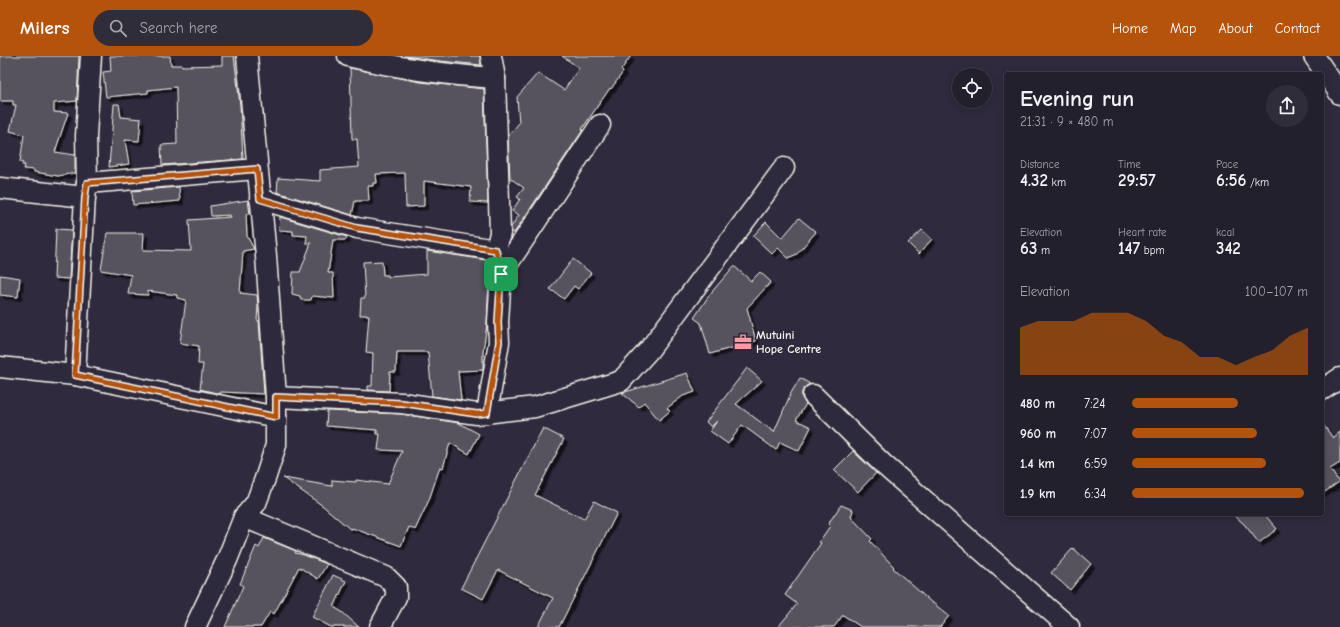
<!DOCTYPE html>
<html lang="en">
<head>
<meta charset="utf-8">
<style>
	body { margin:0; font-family:"Comic Neue",sans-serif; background:#2f2d3a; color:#f1f3f6; height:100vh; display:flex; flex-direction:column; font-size:15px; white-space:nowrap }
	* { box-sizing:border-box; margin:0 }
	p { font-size:13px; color:#a3a3aa }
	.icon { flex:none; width:22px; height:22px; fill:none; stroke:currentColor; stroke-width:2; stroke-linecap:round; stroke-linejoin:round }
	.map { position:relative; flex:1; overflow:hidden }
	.sheet { position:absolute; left:1004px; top:16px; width:320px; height:444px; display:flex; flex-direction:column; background:#23202e; border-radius:4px; box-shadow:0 2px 10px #0003,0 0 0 1px #403e4a }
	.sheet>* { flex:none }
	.buttons { position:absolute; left:952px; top:12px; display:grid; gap:8px }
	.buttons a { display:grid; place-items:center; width:40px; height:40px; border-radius:50%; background:#23202e; box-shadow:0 2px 10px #0003,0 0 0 1px #403e4a; font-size:20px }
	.pin { position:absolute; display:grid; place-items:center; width:34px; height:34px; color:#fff; margin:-17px; border-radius:8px; box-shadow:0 2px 6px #0006 }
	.round { display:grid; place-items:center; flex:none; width:42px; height:42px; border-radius:21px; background:#2f2d3a }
	.summary { display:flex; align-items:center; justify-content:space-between; height:68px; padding:0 16px }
	h1 { font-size:22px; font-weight:600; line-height:30px }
	.stats { display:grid; grid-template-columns:repeat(3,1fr); gap:6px; height:68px; padding:4px 16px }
	.stats div { display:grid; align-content:center }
	.stats b { font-size:17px; font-weight:600 }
	.stats small { font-size:11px; font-weight:400 }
	.stats p { font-size:11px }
	.chart { height:112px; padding:8px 16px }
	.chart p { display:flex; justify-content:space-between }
	.chart svg { width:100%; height:72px; margin-top:4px; fill:#b45309; opacity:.7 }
	ul { padding:0 16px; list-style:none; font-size:13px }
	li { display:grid; grid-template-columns:64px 48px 1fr; align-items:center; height:30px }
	li i { height:10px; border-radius:5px; background:#b45309 }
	header { display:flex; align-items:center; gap:24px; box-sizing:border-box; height:56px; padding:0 20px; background:#b45309; color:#fff }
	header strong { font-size:19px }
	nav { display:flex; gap:22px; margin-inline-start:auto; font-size:14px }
	.search { width:280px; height:36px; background:#2f2d3a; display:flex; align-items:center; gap:10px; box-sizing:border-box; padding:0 14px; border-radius:22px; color:#a3a3aa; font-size:15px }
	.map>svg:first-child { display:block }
	.building { fill:#56525f; stroke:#f4f1e8; filter:url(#shadow) }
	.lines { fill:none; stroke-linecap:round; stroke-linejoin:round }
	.minor-casing { stroke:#f4f1e8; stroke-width:23 }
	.minor { stroke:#2f2a3d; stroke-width:20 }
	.route-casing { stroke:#fff; stroke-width:8 }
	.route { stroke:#b45309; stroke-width:5 }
	.labels { text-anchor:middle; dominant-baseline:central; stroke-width:3; stroke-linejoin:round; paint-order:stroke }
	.poi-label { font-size:12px; font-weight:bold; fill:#f4f1e8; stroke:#2f2a3d; text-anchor:start }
</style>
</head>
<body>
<header>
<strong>Milers</strong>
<div class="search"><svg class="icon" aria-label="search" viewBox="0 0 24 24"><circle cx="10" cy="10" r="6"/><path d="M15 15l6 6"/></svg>Search here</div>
<nav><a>Home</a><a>Map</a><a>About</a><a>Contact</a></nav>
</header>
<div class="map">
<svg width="1340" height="571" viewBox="0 0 1340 571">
	<defs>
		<filter id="shadow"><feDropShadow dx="3.5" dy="3.5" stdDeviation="0" flood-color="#0009"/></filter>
	</defs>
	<rect width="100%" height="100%" fill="#2f2a3d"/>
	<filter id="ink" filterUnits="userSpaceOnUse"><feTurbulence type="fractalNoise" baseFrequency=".025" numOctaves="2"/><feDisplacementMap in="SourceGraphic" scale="8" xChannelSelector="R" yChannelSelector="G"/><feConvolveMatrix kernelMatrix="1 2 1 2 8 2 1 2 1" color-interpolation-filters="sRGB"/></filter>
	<g filter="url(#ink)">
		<g class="building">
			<path d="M 0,0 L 79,0 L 77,45 L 54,47 L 54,56 L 68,57 L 55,96 L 75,99 L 75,117 L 58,120 L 34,116 L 34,114 L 24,113 L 25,109 L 22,109 L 23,107 L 20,106 L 24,79 L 10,75 L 16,49 L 13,49 L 13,45 L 0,45 Z"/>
			<path d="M 110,0 L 170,0 L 171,9 L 182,9 L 182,10 L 222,9 L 222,0 L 234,0 L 240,49 L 243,103 L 162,109 L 161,89 L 177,88 L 176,31 L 148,34 L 148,37 L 106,41 L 103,16 L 111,15 Z"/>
			<path d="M 404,0 L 480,0 L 481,9 L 441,5 Z"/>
			<path d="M 562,0 L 631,0 L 621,14 L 623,16 L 611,33 L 610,32 L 582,73 L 583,74 L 514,177 L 511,175 L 511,171 L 519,159 L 512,155 L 520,143 L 517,141 L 524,132 L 510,122 L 508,80 L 519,67 L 517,41 L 538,17 L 564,34 L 579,12 Z"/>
			<path d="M 350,12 L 420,26 L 484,33 L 488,147 L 470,146 L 471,131 L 424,125 L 424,150 L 406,151 L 405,117 L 376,118 L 377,127 L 373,127 L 373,130 L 368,130 L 369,145 L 355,145 L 352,159 L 277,136 L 278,122 L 320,125 L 320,114 L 359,111 L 357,83 L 352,83 Z"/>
			<path d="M 114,48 L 119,48 L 121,61 L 141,63 L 139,85 L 125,84 L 129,108 L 109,111 Z"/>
			<path d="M 179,131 L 180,145 L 133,149 L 132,135 Z"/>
			<path d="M 248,144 L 250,158 L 246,158 L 247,180 L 254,193 L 243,195 L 240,237 L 257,239 L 258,250 L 257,264 L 259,265 L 264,338 L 221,336 L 220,338 L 200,333 L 203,308 L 198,308 L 199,290 L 180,287 L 186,244 L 177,242 L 177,239 L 148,235 L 148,239 L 128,238 L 131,219 L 101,214 L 107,177 L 144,177 L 143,194 L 191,195 L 189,164 L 231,161 L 230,159 L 211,160 L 210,150 Z"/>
			<path d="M 280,161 L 347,181 L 346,184 L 333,184 L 328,217 L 333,217 L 334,242 L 312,240 L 311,244 L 301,244 L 300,240 L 292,238 L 293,216 L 300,216 L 311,187 L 306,187 L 307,180 L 293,179 L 293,175 L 279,174 Z"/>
			<path d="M 799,162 L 816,176 L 797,198 L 788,202 L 778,192 L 772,198 L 753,180 L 766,166 L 782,182 Z"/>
			<path d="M 56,173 L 72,174 L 69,223 L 54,222 Z"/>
			<path d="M 922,174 L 932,183 L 919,198 L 908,187 Z"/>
			<path d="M 427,195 L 486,204 L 488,223 L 489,223 L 487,268 L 483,295 L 483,314 L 458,315 L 461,344 L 432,340 L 428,296 L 397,296 L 396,316 L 390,316 L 389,335 L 368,334 L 368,330 L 372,330 L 373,297 L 366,296 L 369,259 L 360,259 L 361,242 L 365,242 L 363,206 L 382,205 L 383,219 L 388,219 L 388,221 L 427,218 Z"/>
			<path d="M 573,203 L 591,217 L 578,233 L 574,230 L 564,243 L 550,233 Z"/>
			<path d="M 734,210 L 751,225 L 760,216 L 771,226 L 747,252 L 756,285 L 710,298 L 701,267 L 694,262 L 710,238 Z"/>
			<path d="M 0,219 L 20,222 L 18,241 L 0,239 Z"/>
			<path d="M 747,312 L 762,325 L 736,348 L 774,376 L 791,337 L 800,322 L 810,328 L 805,331 L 802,336 L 802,342 L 806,348 L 796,364 L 811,371 L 799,395 L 780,386 L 776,394 L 742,369 L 728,388 L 710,375 L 717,365 L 711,371 L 706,366 Z"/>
			<path d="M 687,317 L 695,336 L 683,340 L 667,352 L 670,355 L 659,364 L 644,346 L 639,351 L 622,337 Z"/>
			<path d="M 327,355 L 401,358 L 459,367 L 479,378 L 469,398 L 450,387 L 443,412 L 440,411 L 429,444 L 415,474 L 409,471 L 401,490 L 352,472 L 351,474 L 323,450 L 283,422 L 332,430 L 332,424 L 356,426 L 356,424 L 388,428 L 402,395 L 378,394 L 380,378 L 377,378 L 377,374 L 326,370 Z"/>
			<path d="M 1322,367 L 1333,382 L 1340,376 L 1340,407 L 1330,413 L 1339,426 L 1322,438 Z"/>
			<path d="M 543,372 L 564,383 L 535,439 L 584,463 L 594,445 L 617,457 L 559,571 L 538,571 L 553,542 L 498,514 L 483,543 L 461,532 Z"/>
			<path d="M 853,395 L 876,417 L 858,436 L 834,414 Z"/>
			<path d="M 841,449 L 853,454 L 851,461 L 872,483 L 870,485 L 894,511 L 893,512 L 932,547 L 933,547 L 949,560 L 940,571 L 861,571 L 843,559 L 834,571 L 778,571 L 797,548 L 785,539 L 821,487 L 819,486 L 830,470 L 828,468 Z"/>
			<path d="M 1233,458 L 1264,458 L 1277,473 L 1259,487 L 1245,469 Z"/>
			<path d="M 264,482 L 296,495 L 295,497 L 304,499 L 327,508 L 318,523 L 299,511 L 274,558 L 270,556 L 261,571 L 225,571 L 243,530 L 240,528 L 256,490 L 259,492 Z"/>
			<path d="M 1073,492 L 1091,508 L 1070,534 L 1051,517 Z"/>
			<path d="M 333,519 L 346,525 L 334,551 L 342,556 L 359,571 L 331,571 L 312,561 Z"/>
		</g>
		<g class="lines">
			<g class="minor-casing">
				<g id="minor">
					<path d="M 348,0 C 397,12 445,19 495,22"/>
					<path d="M 1314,0 L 1340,38"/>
					<path d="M 87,127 L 257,113"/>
					<path d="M 0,132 L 85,141"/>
					<path d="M 260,143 L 357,172 L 496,194"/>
					<path d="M 501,218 L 600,69"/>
					<path d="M 0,311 L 75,319 L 276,361"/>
					<path d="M 75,319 L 85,141 L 87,127 L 86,80 L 91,0"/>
					<path d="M 1322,334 L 1340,322"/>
					<path d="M 813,339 L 884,409 L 1069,571"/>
					<path d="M 276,341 L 402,347 L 477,358 L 535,351 L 621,325 L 649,294 L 784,112"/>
					<path d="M 487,357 L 499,286 L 498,266 L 501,218 L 496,194 L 500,177 L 495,22 L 491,0"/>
					<path d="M 244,461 L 386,521 L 396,531 L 396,541 L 380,571"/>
					<path d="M 195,571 L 227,504 L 244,461 L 256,447 L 266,420 L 276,389 L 276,341 L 266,200 L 247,0"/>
				</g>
			</g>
			<use href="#minor" class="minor"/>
		</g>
	</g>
	<g class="lines" filter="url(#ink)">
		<g class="route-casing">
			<path id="route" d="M 257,113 L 260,143 L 357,172 L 496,194 L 501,218 L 498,266 L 499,286 L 487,357 L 477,358 L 402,347 L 276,341 L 276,361 L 75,319 L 85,141 L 87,127 Z"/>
		</g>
		<use href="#route" class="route"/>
	</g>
	<defs>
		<g id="office-bare" transform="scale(1.38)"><path d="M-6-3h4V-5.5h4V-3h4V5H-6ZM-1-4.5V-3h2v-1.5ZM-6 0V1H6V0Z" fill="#ff9aa2" stroke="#2f2a3d" stroke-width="2.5" paint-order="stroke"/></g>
	</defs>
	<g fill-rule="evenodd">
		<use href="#office-bare" x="743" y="286"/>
	</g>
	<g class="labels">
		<g class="poi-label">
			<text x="756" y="279">Mutuini<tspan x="756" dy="14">Hope Centre</tspan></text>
		</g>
	</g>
</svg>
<div class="buttons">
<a><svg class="icon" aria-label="locate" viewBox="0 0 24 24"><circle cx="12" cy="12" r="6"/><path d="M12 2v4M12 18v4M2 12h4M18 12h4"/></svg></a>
</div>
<div class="pin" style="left:501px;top:218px;background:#1e9e55"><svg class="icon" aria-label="arrive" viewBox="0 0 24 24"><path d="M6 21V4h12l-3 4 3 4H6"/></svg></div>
<section class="sheet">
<div class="summary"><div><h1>Evening run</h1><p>21:31 · 9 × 480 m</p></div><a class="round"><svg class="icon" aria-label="share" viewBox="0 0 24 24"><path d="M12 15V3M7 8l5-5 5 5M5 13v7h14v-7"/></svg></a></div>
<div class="stats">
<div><p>Distance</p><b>4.32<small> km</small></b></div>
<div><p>Time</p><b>29:57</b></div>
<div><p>Pace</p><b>6:56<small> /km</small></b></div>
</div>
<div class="stats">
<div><p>Elevation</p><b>63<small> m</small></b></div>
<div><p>Heart rate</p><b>147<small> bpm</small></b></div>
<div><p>kcal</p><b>342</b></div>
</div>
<div class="chart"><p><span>Elevation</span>100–107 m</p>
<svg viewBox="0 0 160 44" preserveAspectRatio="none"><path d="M0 44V15L10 11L20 11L30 11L40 6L50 6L60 6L70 11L80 20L90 24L100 33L110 33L120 38L130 33L140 29L150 20L160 15V44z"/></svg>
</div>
<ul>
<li><b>480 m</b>7:24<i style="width:60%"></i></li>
<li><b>960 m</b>7:07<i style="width:71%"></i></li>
<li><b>1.4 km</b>6:59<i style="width:76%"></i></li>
<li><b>1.9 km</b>6:34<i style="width:98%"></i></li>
</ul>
</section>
</div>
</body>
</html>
